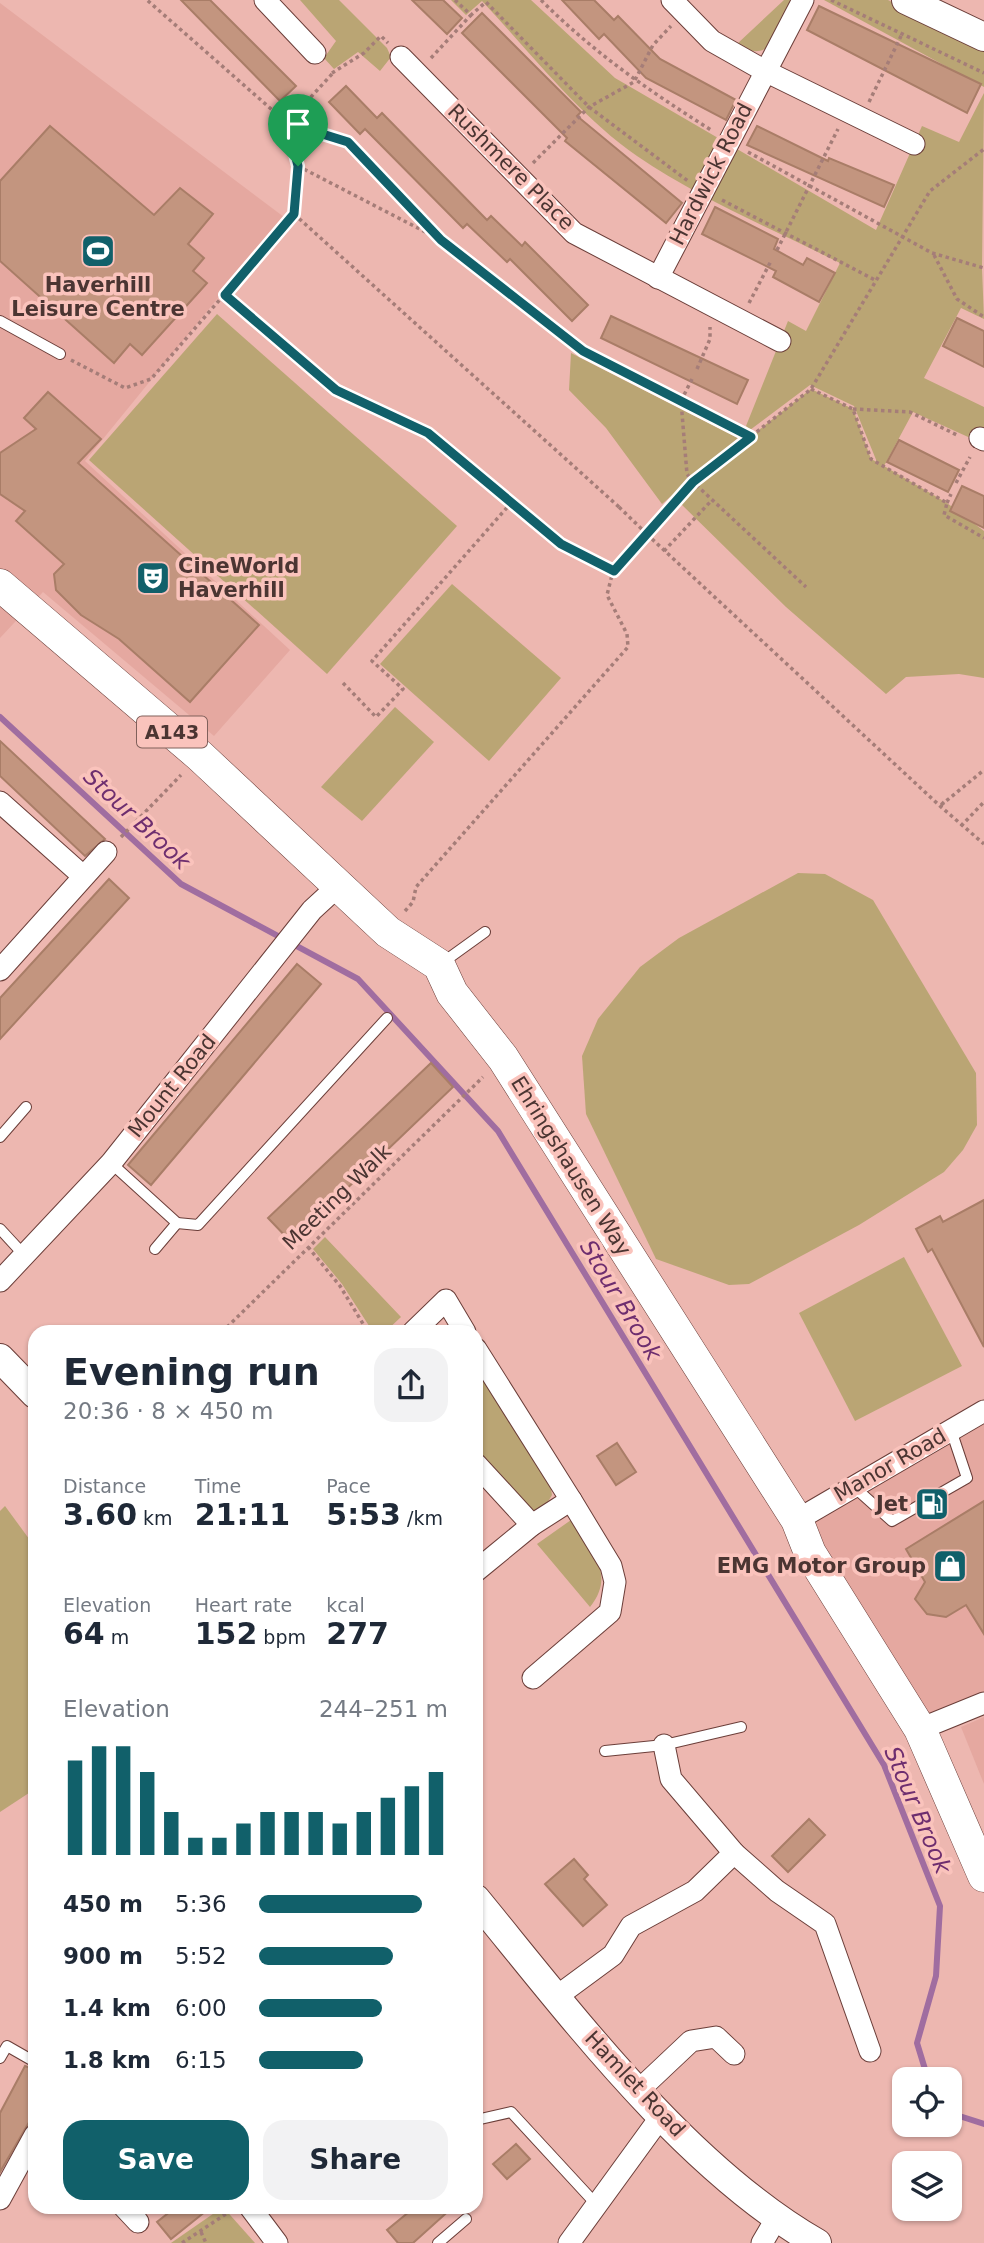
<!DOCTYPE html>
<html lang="en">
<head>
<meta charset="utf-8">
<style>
	body { margin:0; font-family:"DejaVu Sans",sans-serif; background:#f2f2f3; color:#1f2937; height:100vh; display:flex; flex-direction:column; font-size:26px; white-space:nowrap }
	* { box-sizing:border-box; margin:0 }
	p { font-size:23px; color:#747a83 }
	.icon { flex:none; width:38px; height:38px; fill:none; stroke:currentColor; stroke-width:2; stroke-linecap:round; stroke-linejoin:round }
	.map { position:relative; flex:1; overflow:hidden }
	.side { position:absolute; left:28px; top:1325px; width:455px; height:889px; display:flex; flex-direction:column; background:#fff; border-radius:21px; box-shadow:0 2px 5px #0004 }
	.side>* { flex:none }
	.buttons { position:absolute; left:892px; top:2067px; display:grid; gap:14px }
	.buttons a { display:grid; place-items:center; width:70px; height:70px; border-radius:14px; background:#fff; box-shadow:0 2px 5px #0004; font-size:35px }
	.pin { position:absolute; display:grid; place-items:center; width:60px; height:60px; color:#fff; margin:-72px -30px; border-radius:50% 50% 50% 0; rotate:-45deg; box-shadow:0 0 7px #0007 }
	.pin .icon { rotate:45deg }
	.round { display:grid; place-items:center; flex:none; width:74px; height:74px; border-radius:21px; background:#f2f2f3 }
	.summary { display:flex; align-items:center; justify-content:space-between; height:119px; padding:0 35px }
	h1 { font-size:38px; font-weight:700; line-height:52px }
	.figures { display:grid; grid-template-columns:repeat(3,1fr); gap:10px; height:119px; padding:7px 35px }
	.figures div { display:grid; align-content:center }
	.figures b { font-size:30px; font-weight:700 }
	.figures small { font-size:19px; font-weight:400 }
	.figures p { font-size:19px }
	.chart { height:196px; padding:14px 35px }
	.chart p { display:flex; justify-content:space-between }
	.chart svg { width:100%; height:126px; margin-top:7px; stroke:#11606a; stroke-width:6 }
	.cta { display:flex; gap:14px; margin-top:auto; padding:14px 35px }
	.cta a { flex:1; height:80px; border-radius:21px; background:#11606a; color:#fff; font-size:28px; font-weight:700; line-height:80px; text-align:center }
	.cta a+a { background:#f2f2f3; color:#1f2937 }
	ul { padding:0 35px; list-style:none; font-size:23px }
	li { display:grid; grid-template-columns:112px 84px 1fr; align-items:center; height:52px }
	li i { height:18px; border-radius:9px; background:#11606a }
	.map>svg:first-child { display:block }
	.built { fill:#e5a8a0 }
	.green { fill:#baa574 }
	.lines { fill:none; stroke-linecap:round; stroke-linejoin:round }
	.stream { stroke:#a06da0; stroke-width:6 }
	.building { fill:#c3957f; stroke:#a97d67; stroke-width:2 }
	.lane-casing { stroke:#6b3e39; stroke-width:12 }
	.street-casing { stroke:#6b3e39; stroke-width:23 }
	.secondary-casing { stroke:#6b3e39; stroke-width:30 }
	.primary-casing { stroke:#6b3e39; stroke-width:33 }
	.path { stroke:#a57d78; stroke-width:3.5; stroke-dasharray:3.5 3.5; stroke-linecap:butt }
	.lane { stroke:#fff; stroke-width:10 }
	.street { stroke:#fff; stroke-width:21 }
	.secondary { stroke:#fff; stroke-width:28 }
	.primary { stroke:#fff; stroke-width:32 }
	.path-bridge { stroke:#a57d78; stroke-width:3.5; stroke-dasharray:3.5 3.5; stroke-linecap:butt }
	.route-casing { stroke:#fff; stroke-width:14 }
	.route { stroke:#11606a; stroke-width:9 }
	.labels { text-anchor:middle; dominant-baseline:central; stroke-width:7; stroke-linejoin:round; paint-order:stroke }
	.shield { fill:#fac3bc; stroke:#80605b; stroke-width:2 }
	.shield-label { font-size:19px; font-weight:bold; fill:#4b3532 }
	.street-label { font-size:21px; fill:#4b3532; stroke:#fac3bc }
	.poi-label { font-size:21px; font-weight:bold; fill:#4b3532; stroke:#fac3bc; text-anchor:end }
	.water-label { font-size:23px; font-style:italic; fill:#6e2e6f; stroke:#fac3bc }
</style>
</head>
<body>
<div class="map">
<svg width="984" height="2243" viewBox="0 0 984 2243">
	<rect width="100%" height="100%" fill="#edb7b0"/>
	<g class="built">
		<path d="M 0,3 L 284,217 L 85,461 L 290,650 L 214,736 L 43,592 L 0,638 Z"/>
		<path d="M 984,1411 L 984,1703 L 920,1729 L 797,1520 Z"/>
		<path d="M 984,1717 L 984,1784 L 961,1727 Z"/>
	</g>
	<g class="green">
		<path d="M 300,0 L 339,0 L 387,48 L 391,57 L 380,71 L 358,52 L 334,69 L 324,58 L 336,41 Z"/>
		<path d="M 451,0 L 531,0 L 615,78 L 876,230 L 922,126 L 959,142 L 984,93 L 982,269 L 984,319 L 961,308 L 924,378 L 984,407 L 984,430 L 977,441 L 913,412 L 884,466 L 947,503 L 984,531 L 984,678 L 959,674 L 906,677 L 886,694 L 786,607 L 680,503 L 750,437 L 811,389 L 853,409 L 871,459 L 877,462 L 854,406 L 810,385 L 750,430 L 746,426 L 788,321 L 806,331 L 840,263 C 772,229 700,199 637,156 C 578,115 531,53 482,1 L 466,15 Z"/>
		<path d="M 784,0 L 797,0 C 782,26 772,68 737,44 Z"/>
		<path d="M 824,0 L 888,0 L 984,48 L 984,87 Z"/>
		<path d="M 217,314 L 457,526 L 327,674 L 89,460 Z"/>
		<path d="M 571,353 L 738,438 L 662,504 L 606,428 L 569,390 Z"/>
		<path d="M 452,584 L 561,678 L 489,761 L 380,664 Z"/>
		<path d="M 395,707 L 434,742 L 362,821 L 321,787 Z"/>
		<path d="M 798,873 L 825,874 L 873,900 L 976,1073 L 977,1125 L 963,1150 L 944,1172 L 859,1225 L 749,1284 L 729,1285 L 656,1259 L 586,1114 L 582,1056 L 598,1019 L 640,967 L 679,938 Z"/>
		<path d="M 325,1237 L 401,1317 L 385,1332 L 373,1332 L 342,1284 L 313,1249 Z"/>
		<path d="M 904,1257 L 962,1366 L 855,1421 L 799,1313 Z"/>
		<path d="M 476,1369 L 550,1483 L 552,1495 L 543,1510 L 532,1511 L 476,1453 Z"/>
		<path d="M 5,1506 L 35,1547 L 35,1789 L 0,1812 L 0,1511 Z"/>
		<path d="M 571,1520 C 590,1550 617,1573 590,1607 L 537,1544 Z"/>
		<path d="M 223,2207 L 255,2243 L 171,2243 Z"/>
	</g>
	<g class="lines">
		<g class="stream">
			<path d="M 0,717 L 181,884 L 358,979 L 498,1131 L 884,1765 L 940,1906 L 936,1976 L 917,2043 L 928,2079"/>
			<path d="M 950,2113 L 984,2124"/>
		</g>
	</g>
	<g class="building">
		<path d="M 181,0 L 210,0 L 296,86 L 280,101 Z"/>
		<path d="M 412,0 L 443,0 L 462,18 L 447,34 Z"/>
		<path d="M 562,0 L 594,0 L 614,20 L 618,16 L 660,59 L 736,100 L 726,120 L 646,78 L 604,34 L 599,39 Z"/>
		<path d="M 819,6 L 981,84 L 967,113 L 807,30 Z"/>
		<path d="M 482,13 L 581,112 L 577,116 L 682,203 L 666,223 L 565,141 L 567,138 L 462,33 Z"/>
		<path d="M 346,86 L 377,118 L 382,113 L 487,220 L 491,216 L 522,246 L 525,242 L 588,305 L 572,321 L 510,259 L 507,262 L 467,224 L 463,228 L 365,129 L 360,134 L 329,102 Z"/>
		<path d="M 50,126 L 154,215 L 180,188 L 213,214 L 188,244 L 204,258 L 193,271 L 207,283 L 142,355 L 130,344 L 114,363 L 0,261 L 0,181 Z"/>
		<path d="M 757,126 L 828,161 L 829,158 L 894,185 L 884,207 L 747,145 Z"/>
		<path d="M 715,207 L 778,239 L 774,249 L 803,265 L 807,258 L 835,273 L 819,302 L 773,277 L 776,271 L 702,234 Z"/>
		<path d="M 611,316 L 748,380 L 737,404 L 601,338 Z"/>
		<path d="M 957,318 L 984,331 L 984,367 L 943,346 Z"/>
		<path d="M 48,392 L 101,439 L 78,463 L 259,625 L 190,702 L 119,639 L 81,615 L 56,590 L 54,574 L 64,564 L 16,521 L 25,511 L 0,494 L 0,453 L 36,429 L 24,418 Z"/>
		<path d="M 899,440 L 959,470 L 948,492 L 887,462 Z"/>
		<path d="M 962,486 L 984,496 L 984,528 L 950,511 Z"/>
		<path d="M 0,741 L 105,839 L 85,856 L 0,776 Z"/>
		<path d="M 109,879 L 129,898 L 0,1039 L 0,998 Z"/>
		<path d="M 297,964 L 321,984 L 151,1185 L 128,1165 Z"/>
		<path d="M 431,1063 L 453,1087 L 291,1242 L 268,1218 Z"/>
		<path d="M 984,1200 L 984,1347 L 932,1249 L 928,1252 L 916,1229 L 940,1216 L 943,1222 Z"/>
		<path d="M 617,1443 L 636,1472 L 616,1485 L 597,1456 Z"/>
		<path d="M 984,1501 L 984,1634 L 966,1605 L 946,1617 L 927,1614 L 915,1599 L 925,1582 L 906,1549 Z"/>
		<path d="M 809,1819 L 825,1835 L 788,1872 L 772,1856 Z"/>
		<path d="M 574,1859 L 588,1875 L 584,1879 L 607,1905 L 583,1926 L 545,1884 Z"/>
		<path d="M 25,2066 L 35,2070 L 35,2112 L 0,2172 L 0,2113 Z"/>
		<path d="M 516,2144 L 530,2159 L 507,2179 L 493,2164 Z"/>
		<path d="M 176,2207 L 211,2207 L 171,2239 L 157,2222 Z"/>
		<path d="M 415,2207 L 453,2207 L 413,2243 L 398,2243 L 387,2230 Z"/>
	</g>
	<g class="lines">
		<g class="lane-casing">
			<g id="lane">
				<path d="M 0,321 L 60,354"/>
				<path d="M 442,963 L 485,932"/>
				<path d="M 0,1137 L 26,1107"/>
				<path d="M 111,1163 L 177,1223 L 155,1249"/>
				<path d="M 177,1223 L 198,1225 L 387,1018"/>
				<path d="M 0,1229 L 24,1255"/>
				<path d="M 853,1486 L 892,1521 L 967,1478 L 951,1430"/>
				<path d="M 605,1751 L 664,1745 L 741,1727"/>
				<path d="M 0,2058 L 7,2046 L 35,2062"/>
				<path d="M 476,2120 L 511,2112 L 595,2203"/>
				<path d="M 438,2243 L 466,2219"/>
			</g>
		</g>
		<g class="street-casing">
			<g id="street">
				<path d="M 265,0 L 315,53"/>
				<path d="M 672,0 L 712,41 L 765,71 L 914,144"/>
				<path d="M 401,57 L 574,233 L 780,341"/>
				<path d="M 658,278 L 803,0"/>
				<path d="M 980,438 L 984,440"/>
				<path d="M 0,802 L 83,876"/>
				<path d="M 0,970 L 106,852"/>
				<path d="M 0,1281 L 111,1163 L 312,910 L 337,887"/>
				<path d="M 413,1332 L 446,1300 L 465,1332"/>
				<path d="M 476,1349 L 571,1500"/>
				<path d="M 476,1464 L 532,1525"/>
				<path d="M 797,1520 L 984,1411"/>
				<path d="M 476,1571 L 532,1525 L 571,1500 L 611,1566 L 615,1582 L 610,1612 L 533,1678"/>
				<path d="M 920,1729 L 984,1703"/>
				<path d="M 734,1853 L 777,1891 L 825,1924 L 870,2051"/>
				<path d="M 556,1997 L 613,1955 L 631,1926 L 695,1891 L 734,1853 L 671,1779 L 664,1745"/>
				<path d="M 639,2090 L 691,2041 L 716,2037 L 734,2054"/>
				<path d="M 0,2199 L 35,2135"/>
				<path d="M 124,2207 L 138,2222"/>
				<path d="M 250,2207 L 277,2243"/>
				<path d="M 569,2243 L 662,2115"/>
				<path d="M 762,2243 L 776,2219"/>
			</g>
		</g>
		<g class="secondary-casing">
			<g id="secondary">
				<path d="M 906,0 L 984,37"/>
				<path d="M 0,1358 L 35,1394"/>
				<path d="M 476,1899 C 572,2016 685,2167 817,2243"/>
			</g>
		</g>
		<g class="primary-casing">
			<path id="primary" d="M 0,585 L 200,756 L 388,932 L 439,965 L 452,993 L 503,1058 L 797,1520 L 810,1553 L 920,1729 L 984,1876"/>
		</g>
		<g class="path">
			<path d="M 455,0 L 471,15 L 486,2 L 589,107 L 688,181"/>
			<path d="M 541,0 C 594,53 648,90 711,130"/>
			<path d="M 831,0 L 984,73"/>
			<path d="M 431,58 L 471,15"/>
			<path d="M 332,73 L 364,53 L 381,36 L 388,43"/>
			<path d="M 332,74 L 287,123 L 348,142 L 437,236"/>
			<path d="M 869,102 L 902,34"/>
			<path d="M 748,152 L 932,253 L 984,268"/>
			<path d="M 533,163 L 589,107 L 634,82 L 653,45 L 671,26"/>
			<path d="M 298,166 L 441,240 L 583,351 L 681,401 L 687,474 L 693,482 L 806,587"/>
			<path d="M 722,200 L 875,280"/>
			<path d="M 294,214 L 619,507"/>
			<path d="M 777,250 L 838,129"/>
			<path d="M 934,255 L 957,299 L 984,317"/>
			<path d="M 225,295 L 336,390 L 428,433 L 561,544 L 613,571"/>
			<path d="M 749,303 L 771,261"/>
			<path d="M 71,360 L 125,388 L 151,379 L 294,214 L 298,166 L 287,123 L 147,0"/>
			<path d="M 697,369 L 710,339 L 710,327"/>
			<path d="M 692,379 L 681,401 L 750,437"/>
			<path d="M 811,389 L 853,409 L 871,459 L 947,503 L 944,515 L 984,538"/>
			<path d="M 853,409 L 910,412 L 959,436"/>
			<path d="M 956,483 L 970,457"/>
			<path d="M 947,503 L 951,494"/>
			<path d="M 652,539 L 940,806 L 984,844"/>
			<path d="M 664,551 L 712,500"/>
			<path d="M 343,683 L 376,717 L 403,689 L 372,661 L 511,503"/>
			<path d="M 944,802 L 940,806 L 984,770"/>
			<path d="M 961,826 L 984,802"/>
			<path d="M 121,837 L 181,775"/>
			<path d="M 405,911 L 413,902 L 416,887 L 628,647 L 627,634 L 607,595 L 613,571 L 693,482 L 811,389 L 930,191 L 984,149"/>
			<path d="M 308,1247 L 340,1286 L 368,1332"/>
			<path d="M 222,1332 L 483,1077"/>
			<path d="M 201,2232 L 206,2243"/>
			<path d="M 182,2243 L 229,2212"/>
		</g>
		<use href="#lane" class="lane"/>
		<use href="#street" class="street"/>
		<use href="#secondary" class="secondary"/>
		<use href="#primary" class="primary"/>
		<path class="path-bridge" d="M 619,507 L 652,539"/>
	</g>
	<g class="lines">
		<g class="route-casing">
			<path id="route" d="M 287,123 L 348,142 L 441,240 L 583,351 L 751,437 L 693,482 L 614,571 L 561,544 L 428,433 L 336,390 L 225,295 L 294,214 L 298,166 Z"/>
		</g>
		<use href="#route" class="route"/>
	</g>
	<defs>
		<g id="stadium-square" transform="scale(1.75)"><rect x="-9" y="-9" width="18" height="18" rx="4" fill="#11606a" stroke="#fac3bc"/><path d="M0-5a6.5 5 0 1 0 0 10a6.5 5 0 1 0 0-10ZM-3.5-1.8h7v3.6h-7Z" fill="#fff"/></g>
		<g id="theatre-square" transform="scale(1.75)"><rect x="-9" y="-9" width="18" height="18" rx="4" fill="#11606a" stroke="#fac3bc"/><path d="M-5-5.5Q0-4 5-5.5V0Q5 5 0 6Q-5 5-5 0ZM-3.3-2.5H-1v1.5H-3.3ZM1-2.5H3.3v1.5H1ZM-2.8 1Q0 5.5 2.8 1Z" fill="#fff"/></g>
		<g id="fuel-square" transform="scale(1.75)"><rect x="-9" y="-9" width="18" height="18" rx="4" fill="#11606a" stroke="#fac3bc"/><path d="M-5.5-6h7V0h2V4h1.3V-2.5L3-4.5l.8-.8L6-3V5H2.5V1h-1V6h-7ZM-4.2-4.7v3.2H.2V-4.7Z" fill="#fff"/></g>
		<g id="shop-square" transform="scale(1.75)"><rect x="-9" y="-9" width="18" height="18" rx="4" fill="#11606a" stroke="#fac3bc"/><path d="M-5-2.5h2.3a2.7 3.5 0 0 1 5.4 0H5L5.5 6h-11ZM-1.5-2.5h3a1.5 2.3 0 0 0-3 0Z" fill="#fff"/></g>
	</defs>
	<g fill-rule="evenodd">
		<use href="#stadium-square" x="98" y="251"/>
		<use href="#theatre-square" x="153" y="578"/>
		<use href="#fuel-square" x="932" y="1504"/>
		<use href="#shop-square" x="950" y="1566"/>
	</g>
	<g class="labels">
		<rect class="shield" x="137" y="716.5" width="70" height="31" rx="5"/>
		<g class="shield-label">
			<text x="172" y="732">A143</text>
		</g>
		<g class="street-label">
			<text transform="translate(511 167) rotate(45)">Rushmere Place</text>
			<text transform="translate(711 174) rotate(-63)">Hardwick Road</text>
			<text transform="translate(172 1086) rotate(-51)">Mount Road</text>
			<text transform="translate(571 1166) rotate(58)">Ehringshausen Way</text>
			<text transform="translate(337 1197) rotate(-44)">Meeting Walk</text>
			<text transform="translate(890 1465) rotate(-30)">Manor Road</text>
			<text transform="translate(635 2084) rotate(47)">Hamlet Road</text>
		</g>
		<g class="poi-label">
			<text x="98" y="285" text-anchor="middle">Haverhill<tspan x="98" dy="24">Leisure Centre</tspan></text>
			<text x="178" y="566" text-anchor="start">CineWorld<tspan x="178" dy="24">Haverhill</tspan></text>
			<text x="908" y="1504">Jet</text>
			<text x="926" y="1566">EMG Motor Group</text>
		</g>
		<g class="water-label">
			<text transform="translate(137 819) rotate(43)">Stour Brook</text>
			<text transform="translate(621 1300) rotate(59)">Stour Brook</text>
			<text transform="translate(918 1810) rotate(67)">Stour Brook</text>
		</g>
	</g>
</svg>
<div class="buttons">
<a><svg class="icon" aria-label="locate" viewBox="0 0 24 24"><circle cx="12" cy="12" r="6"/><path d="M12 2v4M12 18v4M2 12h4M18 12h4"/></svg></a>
<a><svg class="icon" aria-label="layers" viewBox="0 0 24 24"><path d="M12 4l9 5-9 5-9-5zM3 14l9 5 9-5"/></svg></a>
</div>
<div class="pin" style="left:298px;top:166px;background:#1e9e55"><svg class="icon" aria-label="arrive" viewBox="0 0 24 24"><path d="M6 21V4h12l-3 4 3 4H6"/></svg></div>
<section class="side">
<div class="summary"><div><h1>Evening run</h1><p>20:36 · 8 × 450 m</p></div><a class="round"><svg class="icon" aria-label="share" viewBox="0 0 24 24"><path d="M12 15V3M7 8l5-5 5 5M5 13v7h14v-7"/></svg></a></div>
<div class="figures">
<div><p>Distance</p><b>3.60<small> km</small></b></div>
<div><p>Time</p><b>21:11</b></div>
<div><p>Pace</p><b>5:53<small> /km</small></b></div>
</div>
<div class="figures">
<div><p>Elevation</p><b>64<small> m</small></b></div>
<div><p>Heart rate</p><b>152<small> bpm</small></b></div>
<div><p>kcal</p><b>277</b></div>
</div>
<div class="chart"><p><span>Elevation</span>244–251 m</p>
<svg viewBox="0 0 160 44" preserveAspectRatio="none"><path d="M5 44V11M15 44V6M25 44V6M35 44V15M45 44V29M55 44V38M65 44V38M75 44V33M85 44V29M95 44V29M105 44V29M115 44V33M125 44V29M135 44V24M145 44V20M155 44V15"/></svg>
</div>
<ul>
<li><b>450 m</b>5:36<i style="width:86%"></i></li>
<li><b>900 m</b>5:52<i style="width:71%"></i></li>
<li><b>1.4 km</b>6:00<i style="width:65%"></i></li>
<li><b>1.8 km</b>6:15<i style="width:55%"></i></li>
</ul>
<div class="cta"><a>Save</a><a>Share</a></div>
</section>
</div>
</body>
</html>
